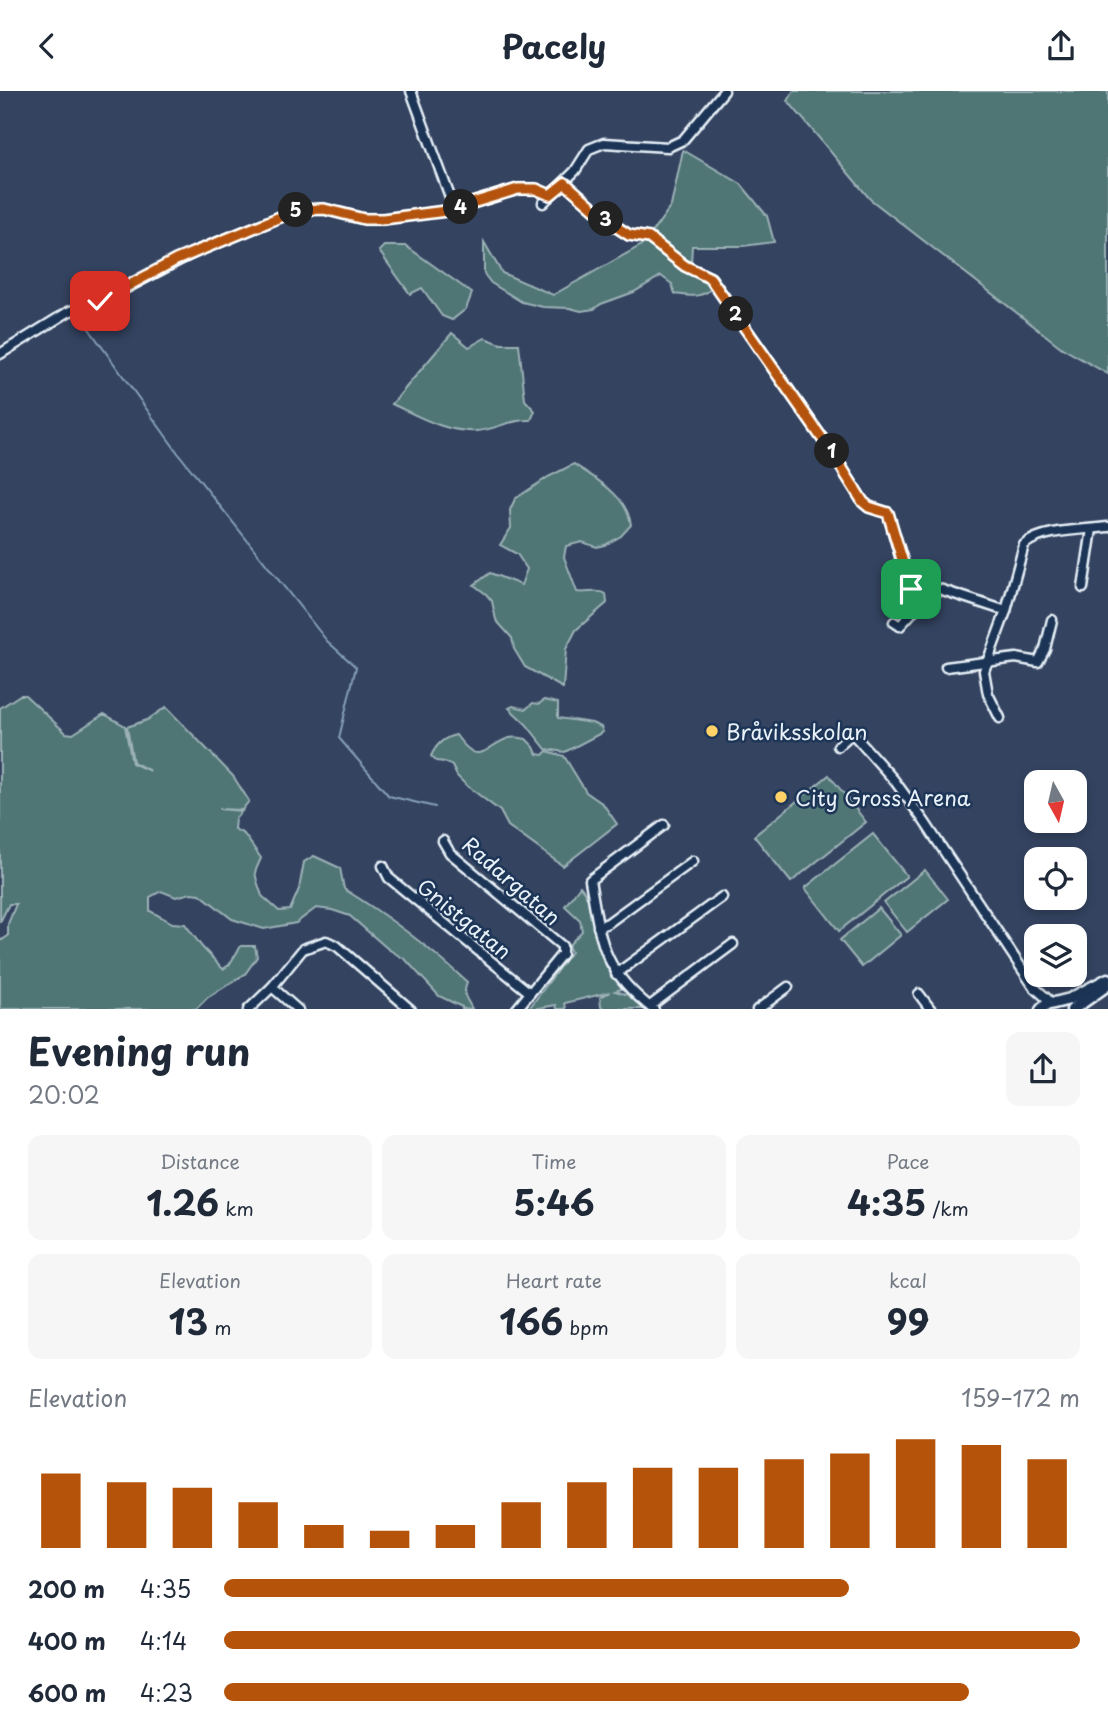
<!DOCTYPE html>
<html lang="en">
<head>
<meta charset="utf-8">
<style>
	body { margin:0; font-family:"Playpen Sans",sans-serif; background:#f6f6f7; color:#1f2937; height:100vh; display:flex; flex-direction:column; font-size:26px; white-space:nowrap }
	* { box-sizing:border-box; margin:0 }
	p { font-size:23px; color:#747a83 }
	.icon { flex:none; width:38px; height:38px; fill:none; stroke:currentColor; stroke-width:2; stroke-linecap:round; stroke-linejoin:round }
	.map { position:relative; height:918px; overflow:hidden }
	.details { display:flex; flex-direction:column; background:#fff; flex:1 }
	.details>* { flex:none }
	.needle { width:46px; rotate:172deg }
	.controls { position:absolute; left:1024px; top:679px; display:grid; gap:14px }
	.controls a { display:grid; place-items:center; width:63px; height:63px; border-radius:14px; background:#fff; box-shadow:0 4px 10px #0003; font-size:35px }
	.pin { position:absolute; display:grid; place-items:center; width:60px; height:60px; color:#fff; margin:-30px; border-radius:14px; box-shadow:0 4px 10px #0006 }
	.km { position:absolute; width:35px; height:35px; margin:-18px; border-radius:50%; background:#222; color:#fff; font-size:19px; line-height:35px; text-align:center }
	.round { display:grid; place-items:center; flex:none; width:74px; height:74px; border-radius:14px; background:#f6f6f7 }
	.summary { display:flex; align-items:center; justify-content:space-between; height:119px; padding:0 28px }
	h1 { font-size:38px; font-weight:700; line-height:52px }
	.metrics { display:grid; grid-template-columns:repeat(3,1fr); gap:10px; height:119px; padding:7px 28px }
	.metrics div { display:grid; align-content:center; border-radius:14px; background:#f6f6f7; text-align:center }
	.metrics b { font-size:35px; font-weight:700 }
	.metrics small { font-size:19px; font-weight:400 }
	.metrics p { font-size:19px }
	.chart { height:196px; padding:14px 28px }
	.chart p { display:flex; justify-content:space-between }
	.chart svg { width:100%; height:126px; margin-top:7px; stroke:#b45309; stroke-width:6 }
	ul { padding:0 28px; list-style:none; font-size:23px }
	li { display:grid; grid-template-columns:112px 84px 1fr; align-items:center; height:52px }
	li i { height:18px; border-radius:9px; background:#b45309 }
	header { display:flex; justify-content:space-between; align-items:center; height:91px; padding:0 28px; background:#fff; font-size:32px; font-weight:700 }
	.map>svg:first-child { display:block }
	.green { fill:#4f7475; stroke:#9cb2b6; stroke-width:2 }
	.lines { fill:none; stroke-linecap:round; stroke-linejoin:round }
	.stream { stroke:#86a1b7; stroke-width:2 }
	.minor-casing { stroke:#e8f1f8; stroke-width:13 }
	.major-casing { stroke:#e8f1f8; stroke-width:15 }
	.minor { stroke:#1d3557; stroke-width:8 }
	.major { stroke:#1d3557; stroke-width:10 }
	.route-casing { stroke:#fff; stroke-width:14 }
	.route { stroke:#b45309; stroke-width:9 }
	.poi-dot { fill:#ffd166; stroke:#1d3557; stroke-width:2.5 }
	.labels { text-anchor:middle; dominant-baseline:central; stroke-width:5; stroke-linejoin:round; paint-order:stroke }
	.poi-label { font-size:21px; fill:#e8f1f8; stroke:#1d3557; text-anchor:start }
	.street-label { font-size:21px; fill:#e8f1f8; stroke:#1d3557 }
</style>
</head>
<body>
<header><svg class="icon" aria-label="back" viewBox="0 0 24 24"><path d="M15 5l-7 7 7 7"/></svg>Pacely<svg class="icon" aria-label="share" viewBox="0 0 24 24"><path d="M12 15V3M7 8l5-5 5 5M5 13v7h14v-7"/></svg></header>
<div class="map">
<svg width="1108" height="919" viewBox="0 0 1108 919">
	<rect width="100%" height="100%" fill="#344360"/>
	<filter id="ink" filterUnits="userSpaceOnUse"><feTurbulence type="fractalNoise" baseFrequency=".0143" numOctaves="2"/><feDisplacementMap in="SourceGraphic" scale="14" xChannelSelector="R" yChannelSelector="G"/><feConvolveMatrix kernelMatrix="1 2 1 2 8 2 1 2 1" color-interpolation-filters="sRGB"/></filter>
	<g filter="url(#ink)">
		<g class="green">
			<path d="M 794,0 L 1108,0 L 1108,283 L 1062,257 L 870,108 L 788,10 Z"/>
			<path d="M 683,59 L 741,93 L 767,125 L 774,151 L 743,155 L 692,155 L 691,172 L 675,166 L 651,143 L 671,115 Z"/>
			<path d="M 646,148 L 709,188 L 714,195 C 703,208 690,205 675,203 L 672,193 L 661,185 L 634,201 L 601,213 L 594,218 L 581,220 L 570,217 L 543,216 L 522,211 L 491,192 L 484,183 L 484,151 L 502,182 L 553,204 L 640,155 Z"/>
			<path d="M 384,155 L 406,155 L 472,202 L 466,218 L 452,229 L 442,225 L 422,197 L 410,203 L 379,160 Z"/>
			<path d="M 452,242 L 469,256 L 485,247 L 501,253 L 519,253 L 525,309 L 535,320 L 531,329 C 509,328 496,339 477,340 C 446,342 418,325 392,313 Z"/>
			<path d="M 574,373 C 597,389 627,404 631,434 L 621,445 L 605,454 L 597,456 L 582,451 L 566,455 L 564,466 L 577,501 C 587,503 597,498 606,503 L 607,512 L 576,539 L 566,558 L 563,597 L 525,576 L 514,558 L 512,547 L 496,529 L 492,510 L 486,503 L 474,494 L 490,482 L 521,494 L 527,478 L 517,463 L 500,454 L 511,437 L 510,419 L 515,408 L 548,386 Z"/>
			<path d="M 20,604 L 25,604 L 66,642 L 73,643 L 104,623 L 125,635 L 132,672 L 150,680 L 133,671 L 127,636 L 147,629 L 166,616 L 233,685 L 249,710 L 242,719 L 219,718 L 242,720 L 235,728 L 234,738 L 244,743 L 261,767 L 255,781 L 257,790 L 262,805 L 279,820 L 290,819 L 299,798 L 304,771 L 314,765 L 340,777 L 344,798 C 388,825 429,856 467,891 C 462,907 466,905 472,918 L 462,918 L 462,916 L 439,905 L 406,869 L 388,858 L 350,825 L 332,819 L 316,817 L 296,832 L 264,838 L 232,828 L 200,803 L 191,802 L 176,806 L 161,800 L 150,806 L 150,820 L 172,832 L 185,833 L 202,856 L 223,878 L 229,874 L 241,855 L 255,855 L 257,866 L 245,883 L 207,907 L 196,918 L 0,918 L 0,848 L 2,849 L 8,845 L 8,833 L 16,813 L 9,813 L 0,831 L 0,617 Z"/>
			<path d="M 544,609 L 558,612 L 558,627 L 592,632 L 601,636 L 603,641 L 565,661 L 546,658 L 526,633 L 509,617 L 513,615 L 526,618 L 533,612 L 539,613 Z"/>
			<path d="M 456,644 C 480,678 484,655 509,647 C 514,646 521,647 526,648 L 534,656 L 537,663 L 543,664 L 547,660 L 564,665 L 586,701 L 603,713 L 617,733 L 563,775 L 508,735 L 500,720 L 466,694 L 457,685 L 452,675 L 445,671 L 436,670 L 431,665 C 436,654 444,646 456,644 Z"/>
			<path d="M 829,684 L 866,731 L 791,791 L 754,745 Z"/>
			<path d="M 873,743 L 907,785 L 839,840 L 805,797 Z"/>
			<path d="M 925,779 L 948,808 L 907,841 L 884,812 Z"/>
			<path d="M 580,795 C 596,814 591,832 598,853 C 604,870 615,883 625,897 L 615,900 L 632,905 L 649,918 L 605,918 L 601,916 L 600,906 L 610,901 L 565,912 L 566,918 L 557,918 L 556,914 L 528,919 L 571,861 L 568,855 L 582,840 L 580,829 L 565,815 Z"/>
			<path d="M 879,817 L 901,844 L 862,876 L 840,849 Z"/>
		</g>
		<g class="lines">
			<path class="stream" d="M 82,228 L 178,362 L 327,550 L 356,576 L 339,647 L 389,705 L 435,716"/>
			<g class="minor-casing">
				<g id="minor">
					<path d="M 411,0 L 450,106 L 452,119"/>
					<path d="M 565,92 L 612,133 L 629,144 L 649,147 L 685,175 L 711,187 L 833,363 L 863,411 L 869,416 L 888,422 L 904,480 L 909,488 L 1006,520 L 984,580 L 988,603 L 1000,627"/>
					<path d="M 543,112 L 575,80 L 589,58 L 604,52 L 668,56 L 683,49 L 724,0"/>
					<path d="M 0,263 L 68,221 L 115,203 L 197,160 L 297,119 L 324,118 L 364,128 L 382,128 L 446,120 L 518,98 L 536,98 L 550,104"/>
					<path d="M 1083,497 L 1092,438"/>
					<path d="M 1006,520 L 1024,454 C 1041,438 1084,439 1108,436"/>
					<path d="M 894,531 L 900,535 L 918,515 L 909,488"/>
					<path d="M 946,576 L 1016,567 L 1038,571 L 1045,558 L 1052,529"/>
					<path d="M 838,655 L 852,642 L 894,689 L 924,730 L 1034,896 L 1052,912"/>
					<path d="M 443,750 L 450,762 L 562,855 L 562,863 L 516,919"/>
					<path d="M 383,775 L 389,787 L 530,902"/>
					<path d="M 598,836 L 608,832 L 693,770"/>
					<path d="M 616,883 L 722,806"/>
					<path d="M 272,896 L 298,919"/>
					<path d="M 919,903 L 931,919"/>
					<path d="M 650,915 L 733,853"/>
					<path d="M 248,919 L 272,896 L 303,858 L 326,850 L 337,855 L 411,919"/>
					<path d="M 654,919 C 601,878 601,851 590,789 L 664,734"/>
					<path d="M 757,919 L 788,896"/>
				</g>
			</g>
			<g class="major-casing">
				<g id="major">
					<path d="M 1041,919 L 1046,914 L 1070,908 L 1108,888"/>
					<path d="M 1072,919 L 1106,895"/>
				</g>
			</g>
			<use href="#minor" class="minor"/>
			<use href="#major" class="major"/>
		</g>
	</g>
	<g class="lines" filter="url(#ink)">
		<g class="route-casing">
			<path id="route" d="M 100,210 L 176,169 L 297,119 L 324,118 L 364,128 L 383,128 L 446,120 L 518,98 L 536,98 L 550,104 L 565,92 L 612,133 L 629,144 L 649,147 L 685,175 L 710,187 L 833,363 L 863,411 L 869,416 L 888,422 L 911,498"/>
		</g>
		<use href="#route" class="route"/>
	</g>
	<g class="poi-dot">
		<circle cx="712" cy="640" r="7"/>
		<circle cx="781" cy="706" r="7"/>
	</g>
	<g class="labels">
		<g class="poi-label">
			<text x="726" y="640">Bråviksskolan</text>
			<text x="795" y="706">City Gross Arena</text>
		</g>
		<g class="street-label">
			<text transform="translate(512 789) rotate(41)">Radargatan</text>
			<text transform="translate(465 827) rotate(39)">Gnistgatan</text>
		</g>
	</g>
</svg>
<div class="controls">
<a><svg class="needle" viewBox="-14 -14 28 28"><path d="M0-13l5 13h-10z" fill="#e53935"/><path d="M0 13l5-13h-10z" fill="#747a83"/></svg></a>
<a><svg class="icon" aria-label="locate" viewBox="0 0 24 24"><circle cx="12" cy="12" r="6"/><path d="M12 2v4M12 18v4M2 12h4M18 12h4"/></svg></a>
<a><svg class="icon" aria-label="layers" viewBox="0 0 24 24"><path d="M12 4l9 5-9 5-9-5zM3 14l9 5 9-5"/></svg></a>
</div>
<div class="pin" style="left:911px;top:498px;background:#1e9e55"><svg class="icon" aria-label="arrive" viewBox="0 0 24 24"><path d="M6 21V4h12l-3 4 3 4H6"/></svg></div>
<div class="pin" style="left:100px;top:210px;background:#d93025"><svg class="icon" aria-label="check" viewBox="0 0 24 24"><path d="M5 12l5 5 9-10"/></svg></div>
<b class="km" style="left:832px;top:360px">1</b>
<b class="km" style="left:736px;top:223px">2</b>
<b class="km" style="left:606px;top:128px">3</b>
<b class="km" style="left:461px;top:116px">4</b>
<b class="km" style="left:296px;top:119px">5</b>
</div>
<section class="details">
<div class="summary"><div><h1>Evening run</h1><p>20:02</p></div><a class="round"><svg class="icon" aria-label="share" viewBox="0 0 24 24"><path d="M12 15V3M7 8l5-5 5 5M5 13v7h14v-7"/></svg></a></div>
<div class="metrics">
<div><p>Distance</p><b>1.26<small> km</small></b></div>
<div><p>Time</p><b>5:46</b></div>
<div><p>Pace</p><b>4:35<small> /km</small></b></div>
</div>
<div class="metrics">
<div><p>Elevation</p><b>13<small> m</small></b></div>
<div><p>Heart rate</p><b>166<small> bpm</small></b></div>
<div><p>kcal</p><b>99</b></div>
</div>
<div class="chart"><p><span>Elevation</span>159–172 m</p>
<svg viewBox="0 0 160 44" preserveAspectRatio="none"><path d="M5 44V18M15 44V21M25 44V23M35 44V28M45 44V36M55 44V38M65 44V36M75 44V28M85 44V21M95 44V16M105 44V16M115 44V13M125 44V11M135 44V6M145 44V8M155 44V13"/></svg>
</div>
<ul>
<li><b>200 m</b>4:35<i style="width:73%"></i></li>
<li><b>400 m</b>4:14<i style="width:100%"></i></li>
<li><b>600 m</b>4:23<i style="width:87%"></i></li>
</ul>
</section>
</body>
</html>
